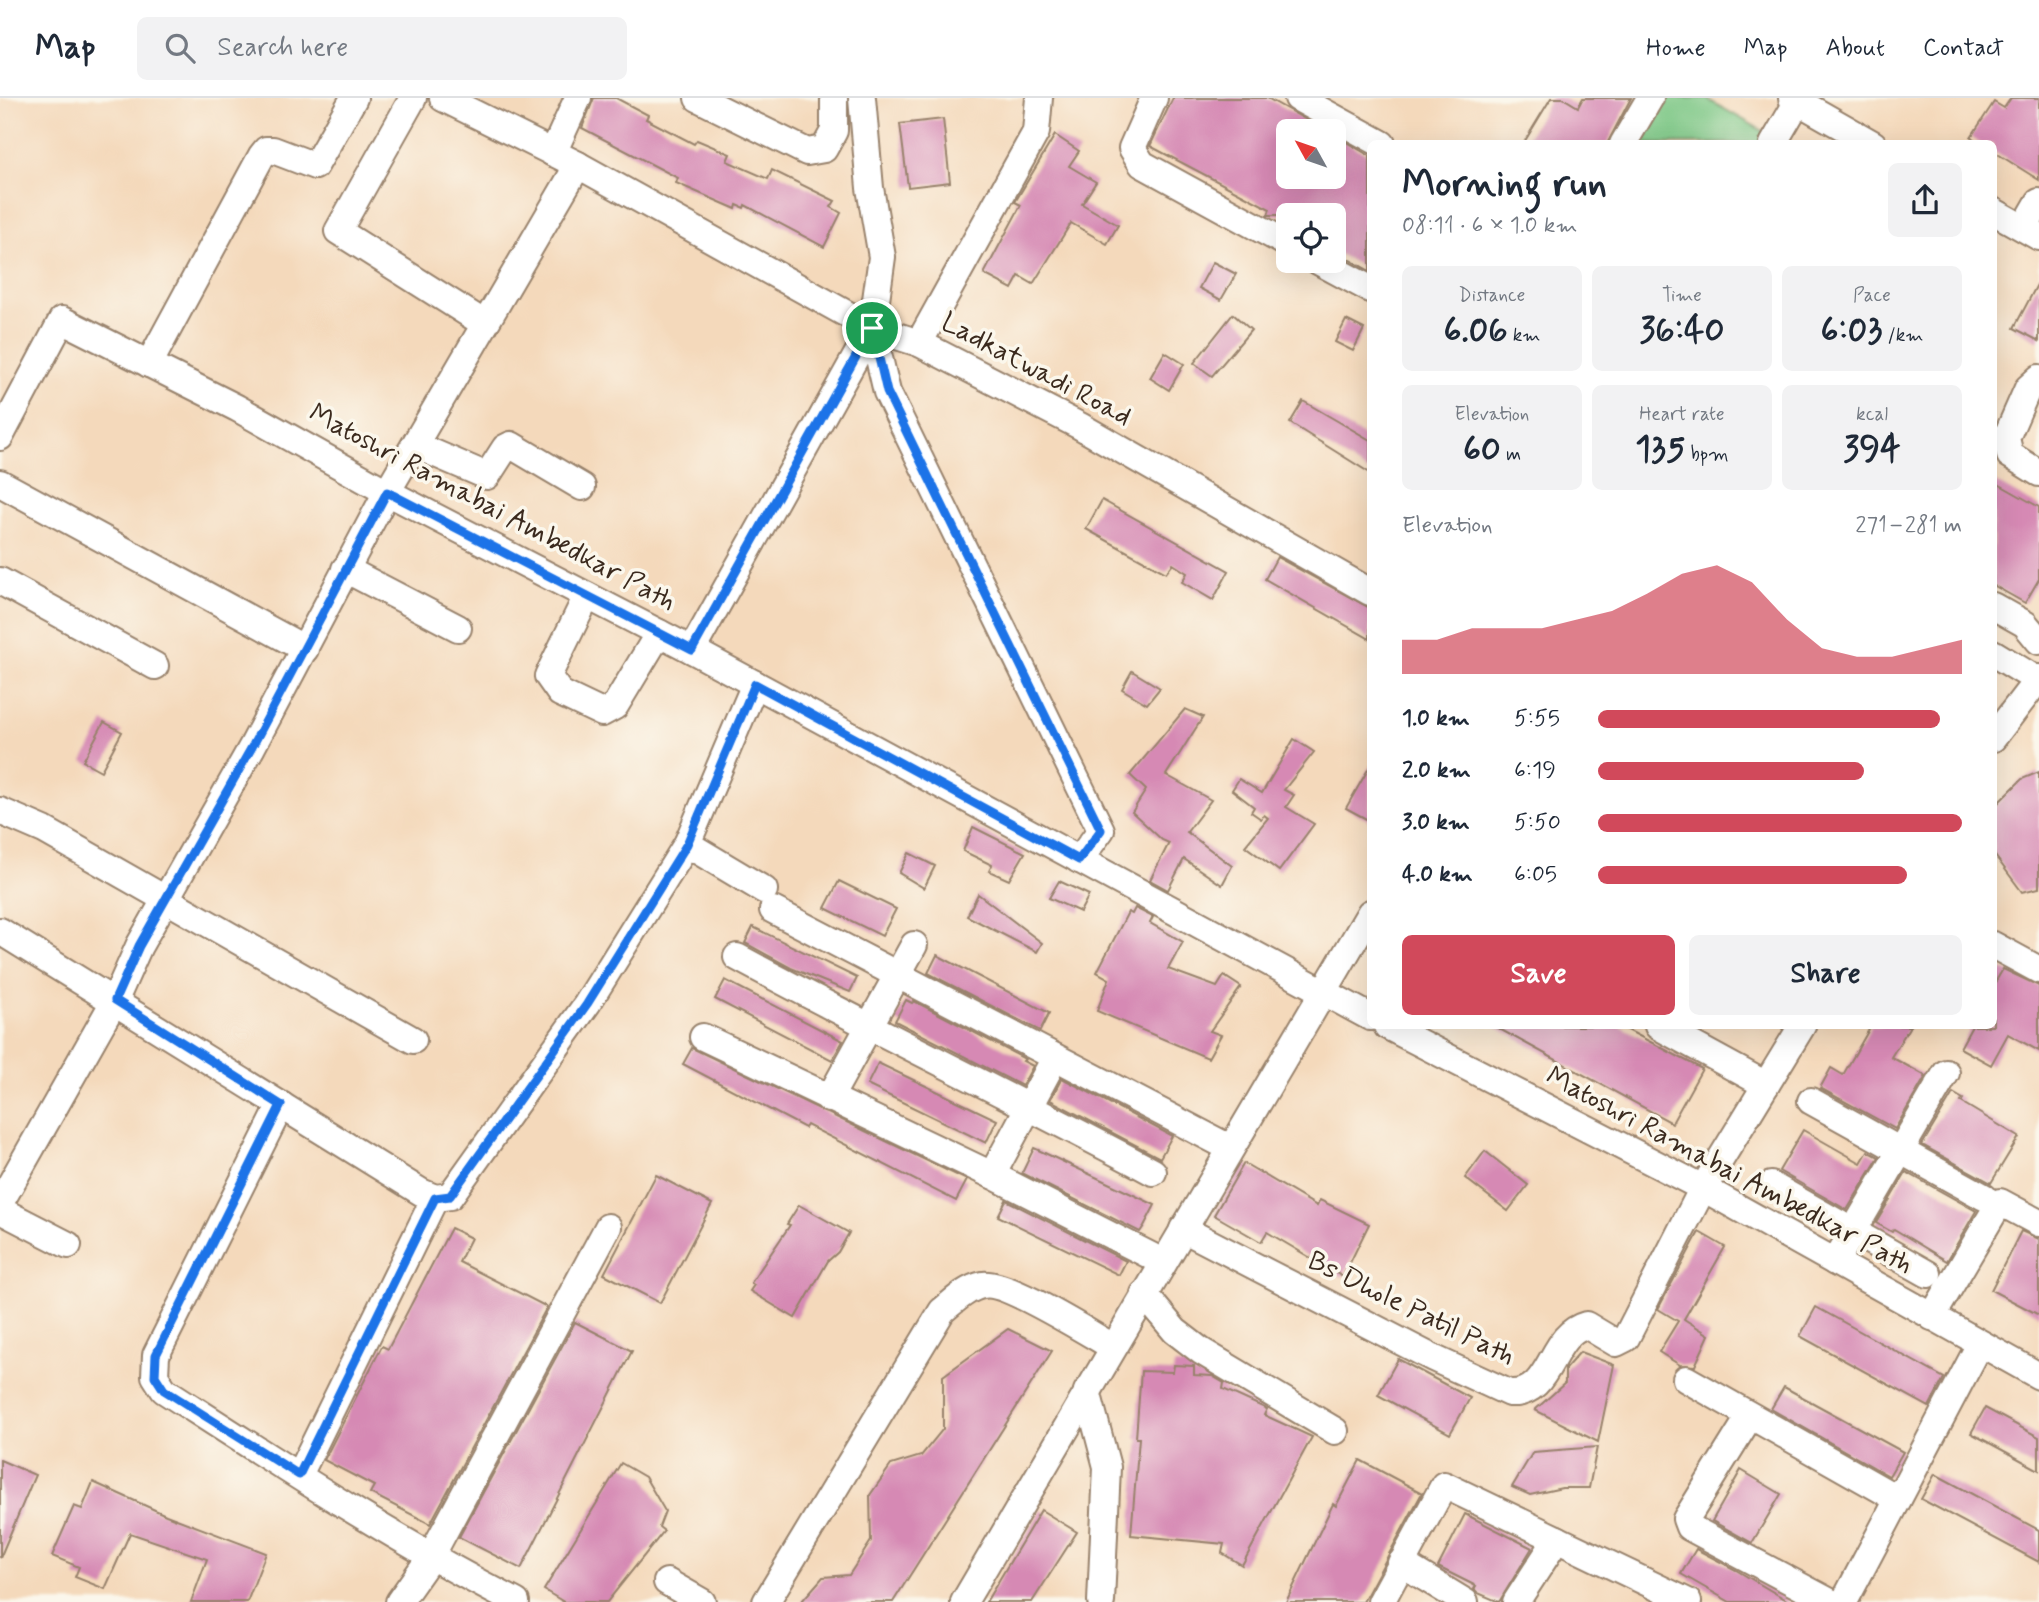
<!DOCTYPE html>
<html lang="en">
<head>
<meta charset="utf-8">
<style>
	body { margin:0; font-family:Mynerve,sans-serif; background:#f2f2f3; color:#1f2937; height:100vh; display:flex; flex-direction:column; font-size:26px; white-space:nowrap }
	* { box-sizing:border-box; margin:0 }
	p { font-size:23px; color:#747a83 }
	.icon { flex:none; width:38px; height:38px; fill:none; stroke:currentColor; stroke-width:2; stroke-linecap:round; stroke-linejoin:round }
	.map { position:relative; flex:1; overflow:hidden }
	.panel { position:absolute; left:1367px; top:42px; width:630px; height:889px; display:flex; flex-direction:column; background:#fff; border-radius:10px; box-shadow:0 7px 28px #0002 }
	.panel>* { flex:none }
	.needle { width:46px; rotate:310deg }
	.tools { position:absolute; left:1276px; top:21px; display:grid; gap:14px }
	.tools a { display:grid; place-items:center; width:70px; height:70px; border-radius:10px; background:#fff; box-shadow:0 7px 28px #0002; font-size:35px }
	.pin { position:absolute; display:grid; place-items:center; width:60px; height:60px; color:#fff; margin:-30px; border:4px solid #fff; border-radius:50%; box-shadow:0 2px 7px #0007 }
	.round { display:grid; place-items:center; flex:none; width:74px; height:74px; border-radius:10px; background:#f2f2f3 }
	.head { display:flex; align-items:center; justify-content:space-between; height:119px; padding:0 35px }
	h1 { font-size:38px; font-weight:800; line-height:52px }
	.stats { display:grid; grid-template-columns:repeat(3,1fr); gap:10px; height:119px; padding:7px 35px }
	.stats div { display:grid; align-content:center; border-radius:10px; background:#f2f2f3; text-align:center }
	.stats b { font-size:35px; font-weight:800 }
	.stats small { font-size:19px; font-weight:400 }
	.stats p { font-size:19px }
	.chart { height:196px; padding:14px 35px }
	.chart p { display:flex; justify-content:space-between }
	.chart svg { width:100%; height:126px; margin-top:7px; fill:#d1495b; opacity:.7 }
	.cta { display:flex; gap:14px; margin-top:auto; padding:14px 35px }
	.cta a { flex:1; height:80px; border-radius:10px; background:#d1495b; color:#fff; font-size:28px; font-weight:800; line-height:80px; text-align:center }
	.cta a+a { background:#f2f2f3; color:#1f2937 }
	ul { padding:0 35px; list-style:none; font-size:23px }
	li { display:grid; grid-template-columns:112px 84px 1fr; align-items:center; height:52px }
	li i { height:18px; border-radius:9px; background:#d1495b }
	header { display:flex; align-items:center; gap:42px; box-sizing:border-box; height:98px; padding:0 35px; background:#fff; border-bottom:2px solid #e0e1e3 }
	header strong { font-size:33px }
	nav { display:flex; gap:38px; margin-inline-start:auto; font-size:24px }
	.search { width:490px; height:63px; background:#f2f2f3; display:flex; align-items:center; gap:18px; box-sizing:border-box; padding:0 24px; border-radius:10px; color:#747a83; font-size:26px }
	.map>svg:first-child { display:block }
	.green { fill:#7ac684; stroke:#5a7851; stroke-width:2 }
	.building { fill:#d689b4 }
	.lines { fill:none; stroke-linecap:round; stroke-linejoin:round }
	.minor-casing { stroke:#98826c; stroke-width:30 }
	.minor { stroke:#fff; stroke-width:26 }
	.route-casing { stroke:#fff; stroke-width:14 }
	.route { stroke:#1a73e8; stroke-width:9 }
	.labels { text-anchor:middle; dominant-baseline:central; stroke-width:7; stroke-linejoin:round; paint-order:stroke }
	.street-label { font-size:28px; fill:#3b2a1e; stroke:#fbf7ec }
</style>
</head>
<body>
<header>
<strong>Map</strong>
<div class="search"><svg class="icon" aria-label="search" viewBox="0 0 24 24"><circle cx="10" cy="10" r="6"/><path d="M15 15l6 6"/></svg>Search here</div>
<nav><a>Home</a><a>Map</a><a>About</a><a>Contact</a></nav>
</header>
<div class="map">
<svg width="2039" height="1504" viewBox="0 0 2039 1504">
	<rect width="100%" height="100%" fill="#fbf7ec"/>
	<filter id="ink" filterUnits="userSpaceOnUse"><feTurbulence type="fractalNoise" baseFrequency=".0143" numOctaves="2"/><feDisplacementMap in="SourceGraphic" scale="14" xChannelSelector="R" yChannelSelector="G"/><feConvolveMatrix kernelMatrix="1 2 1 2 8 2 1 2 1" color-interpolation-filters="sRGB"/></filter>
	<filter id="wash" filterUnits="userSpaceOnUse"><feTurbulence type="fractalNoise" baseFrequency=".00686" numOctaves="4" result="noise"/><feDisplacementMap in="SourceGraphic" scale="28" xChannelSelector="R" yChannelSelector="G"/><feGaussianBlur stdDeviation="1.57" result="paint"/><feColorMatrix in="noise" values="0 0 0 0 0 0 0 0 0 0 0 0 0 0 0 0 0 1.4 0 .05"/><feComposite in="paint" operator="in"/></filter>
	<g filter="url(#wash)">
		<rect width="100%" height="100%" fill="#f4d9bb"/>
		<path class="green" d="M 1663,0 L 1705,0 L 1784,45 L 1637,46 Z"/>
		<g id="blocks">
			<g class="building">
				<path d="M 594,0 L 616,0 L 648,17 L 646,21 L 694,46 L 697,42 L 730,56 L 727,63 L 768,81 L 772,72 L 835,103 L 831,109 L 841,115 L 824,149 L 745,107 L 744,110 L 737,107 L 736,111 L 676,85 L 678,80 L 582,30 Z"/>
				<path d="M 1173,0 L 1267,0 L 1326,33 L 1288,33 L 1288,79 L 1334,79 L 1334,37 L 1370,58 L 1370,173 L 1334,153 L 1334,117 L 1268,117 L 1270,111 L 1150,48 Z"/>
				<path d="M 1551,0 L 1563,0 L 1578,9 L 1583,0 L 1631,0 L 1607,46 L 1523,46 Z"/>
				<path d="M 2011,0 L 2039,0 L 2039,82 L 1993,53 L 1993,46 L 1981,46 L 1971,39 L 1994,4 L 2004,10 Z"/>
				<path d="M 943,21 L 950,84 L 908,89 L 900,26 Z"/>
				<path d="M 1055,37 L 1079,53 L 1069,68 L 1096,84 L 1082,106 L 1118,127 L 1107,146 L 1071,125 L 1033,186 L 1019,178 L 1012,191 L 984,176 L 1021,107 L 1015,104 Z"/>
				<path d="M 1213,164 L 1236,176 L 1221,202 L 1199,190 Z"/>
				<path d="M 2039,183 L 2039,243 L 2014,230 Z"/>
				<path d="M 1233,216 L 1251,232 L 1212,278 L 1194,265 Z"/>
				<path d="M 1346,222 L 1364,231 L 1353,253 L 1335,244 Z"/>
				<path d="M 1165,254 L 1184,266 L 1169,292 L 1150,280 Z"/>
				<path d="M 1303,303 L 1370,342 L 1370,375 L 1290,325 Z"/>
				<path d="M 1993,383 L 2039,409 L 2039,481 L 2025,505 L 1993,487 Z"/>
				<path d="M 1102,402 L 1229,473 L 1213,502 L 1182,484 L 1187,475 L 1173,466 L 1166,475 L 1086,431 Z"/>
				<path d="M 1277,459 L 1370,510 L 1370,541 L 1265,481 Z"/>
				<path d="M 1132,573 L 1160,590 L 1147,606 L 1122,591 Z"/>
				<path d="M 1185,611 L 1203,619 L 1166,677 L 1211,702 L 1187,734 L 1232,768 L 1222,787 L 1184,761 L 1168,792 L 1150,782 L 1169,745 L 1162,742 L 1132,714 L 1146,692 L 1130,677 Z"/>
				<path d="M 104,624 L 122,634 L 101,673 L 83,663 Z"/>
				<path d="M 1294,641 L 1314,654 L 1284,692 L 1294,697 L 1286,709 L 1314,726 L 1279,773 L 1245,748 L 1268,720 L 1264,717 L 1261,721 L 1251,714 L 1254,709 L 1232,692 L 1239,681 L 1262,695 Z"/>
				<path d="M 1370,668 L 1370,723 L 1346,710 Z"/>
				<path d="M 2039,674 L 2039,790 L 2022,794 L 1993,755 L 1993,710 L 2022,681 Z"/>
				<path d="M 973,729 L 1025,755 L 1009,782 L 989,773 L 992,767 L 963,753 Z"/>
				<path d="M 909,755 L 935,768 L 924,790 L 899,775 Z"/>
				<path d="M 839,783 L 896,811 L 882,838 L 825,810 Z"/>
				<path d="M 1059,783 L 1089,797 L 1080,814 L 1049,800 Z"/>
				<path d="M 978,796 L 1042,845 L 1037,854 L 967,818 Z"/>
				<path d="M 1135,810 L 1153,819 L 1150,825 L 1183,844 L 1168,871 L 1217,889 L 1224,878 L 1241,889 L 1210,933 L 1221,937 L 1208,960 L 1097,913 L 1109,881 L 1097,874 L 1128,814 L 1132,816 Z"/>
				<path d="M 753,829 L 857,880 L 850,894 L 791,870 L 745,845 Z"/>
				<path d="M 937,857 L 1049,915 L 1040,933 L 928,875 Z"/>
				<path d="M 2003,871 L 2039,888 L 2039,953 L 2008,936 L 1991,967 L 1960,950 L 1972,928 L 1993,928 L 1993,888 Z"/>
				<path d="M 725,882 L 843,943 L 832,962 L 715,901 Z"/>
				<path d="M 906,902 L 912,905 L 914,903 L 1025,961 L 1023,963 L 1033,968 L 1022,988 L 895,923 Z"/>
				<path d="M 1494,928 L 1620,928 L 1702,971 L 1672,1025 Z"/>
				<path d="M 1871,928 L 1910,928 L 1891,959 L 1926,978 L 1895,1031 L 1820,990 L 1831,970 L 1843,977 Z"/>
				<path d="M 692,950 L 967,1082 L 956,1103 L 807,1027 L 805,1030 L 683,966 Z"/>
				<path d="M 878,965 L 997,1022 L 986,1045 L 867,987 Z"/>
				<path d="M 1062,980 L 1172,1038 L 1160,1060 L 1050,1002 Z"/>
				<path d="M 1953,995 L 1963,1001 L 1961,1004 L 2019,1039 L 1991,1085 L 1922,1047 Z"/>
				<path d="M 1803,1032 L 1861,1065 L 1868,1053 L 1879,1059 L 1847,1112 L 1779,1073 Z"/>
				<path d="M 1034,1050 L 1155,1107 L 1144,1128 L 1140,1134 L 1022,1075 Z"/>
				<path d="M 1485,1053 L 1528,1087 L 1508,1113 L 1465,1080 Z"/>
				<path d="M 1244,1065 L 1317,1108 L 1320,1102 L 1369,1126 L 1343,1179 L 1267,1134 L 1261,1144 L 1214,1117 Z"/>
				<path d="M 1906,1074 L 1976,1113 L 1947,1163 L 1894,1131 L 1892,1134 L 1876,1125 Z"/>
				<path d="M 656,1077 L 712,1106 L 660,1205 L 604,1176 Z"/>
				<path d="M 1006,1102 L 1126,1163 L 1119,1177 L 998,1118 Z"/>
				<path d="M 799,1107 L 849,1135 L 838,1154 L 828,1163 L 795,1220 L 750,1193 L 754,1187 L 751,1185 L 790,1127 L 787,1126 Z"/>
				<path d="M 451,1130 L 471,1140 L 459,1164 L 547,1209 L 430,1426 L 370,1395 L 374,1388 L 324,1362 L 382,1248 L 388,1251 Z"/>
				<path d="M 2021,1133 L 2039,1141 L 2039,1217 L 1991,1192 Z"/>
				<path d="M 1699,1134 L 1725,1149 L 1684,1221 L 1709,1237 L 1695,1268 L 1680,1267 L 1659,1254 L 1678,1223 L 1658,1211 Z"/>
				<path d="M 1816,1209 L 1944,1280 L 1929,1309 L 1800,1238 Z"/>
				<path d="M 575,1224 L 632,1253 L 521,1471 L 459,1439 Z"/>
				<path d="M 1008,1231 L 1052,1253 L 893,1504 L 801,1504 L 823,1479 L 849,1477 L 871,1443 L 870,1397 L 891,1367 L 921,1358 L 943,1331 L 943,1278 Z"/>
				<path d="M 1580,1254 L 1614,1267 L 1598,1344 L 1535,1312 L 1565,1285 L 1565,1271 Z"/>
				<path d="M 1398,1261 L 1470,1300 L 1450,1336 L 1378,1297 Z"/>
				<path d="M 1174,1267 L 1194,1268 L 1194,1277 L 1212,1278 L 1224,1285 L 1223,1291 L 1267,1311 L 1264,1317 L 1312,1339 L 1242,1467 L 1222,1455 L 1224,1446 L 1131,1437 L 1139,1340 L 1136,1340 L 1141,1273 L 1173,1274 Z"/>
				<path d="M 1784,1289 L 1903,1354 L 1889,1378 L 1771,1311 Z"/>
				<path d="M 1985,1310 L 2039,1339 L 2039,1372 L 1971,1335 Z"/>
				<path d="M 1597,1349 L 1589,1390 L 1562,1390 L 1530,1397 L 1512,1389 L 1533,1354 Z"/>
				<path d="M 0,1362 L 35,1377 L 0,1460 Z"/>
				<path d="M 1360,1362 L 1422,1395 L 1363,1504 L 1286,1504 L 1333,1406 L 1336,1408 Z"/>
				<path d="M 621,1365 L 645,1379 L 665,1413 L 659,1429 L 664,1433 L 607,1504 L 564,1504 L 544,1492 Z"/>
				<path d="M 1741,1372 L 1781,1396 L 1752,1445 L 1712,1423 Z"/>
				<path d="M 1935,1376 L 2039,1432 L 2039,1464 L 1921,1401 Z"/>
				<path d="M 93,1384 L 166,1417 L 266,1455 L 247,1504 L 191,1504 L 207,1461 L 130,1435 L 105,1491 L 75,1479 L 79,1469 L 52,1458 L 74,1408 L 82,1411 Z"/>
				<path d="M 1041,1412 L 1077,1434 L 1032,1504 L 986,1504 Z"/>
				<path d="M 1465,1416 L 1532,1450 L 1499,1504 L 1478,1495 L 1474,1491 L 1476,1488 L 1438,1469 Z"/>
				<path d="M 1696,1451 L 1736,1472 L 1790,1504 L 1730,1504 L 1681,1476 Z"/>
			</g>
		</g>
	</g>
	<g filter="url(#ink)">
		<use href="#blocks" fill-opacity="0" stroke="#98826c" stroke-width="2"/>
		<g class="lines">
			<g class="minor-casing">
				<g id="minor">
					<path d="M 413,0 L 338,133 L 485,226"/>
					<path d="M 443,0 L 578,67 L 872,230 L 919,245 L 1080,328 L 1370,494"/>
					<path d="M 698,0 L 807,54 L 824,51 L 834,33 L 834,0"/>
					<path d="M 862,0 L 870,90 L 882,159 L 872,230 L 887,294 L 1101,732 L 1079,762"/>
					<path d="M 1154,0 L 1132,50 L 1142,66 L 1288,146"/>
					<path d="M 1298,0 L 1382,46"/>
					<path d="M 1792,0 L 1873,46"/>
					<path d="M 1623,46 L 1650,0"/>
					<path d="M 1773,46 L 1798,3"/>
					<path d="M 553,55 L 578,0"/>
					<path d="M 1993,113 L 2039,139"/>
					<path d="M 2024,130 L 2039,104"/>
					<path d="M 1318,163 L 1370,191"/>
					<path d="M 919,245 L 1036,34 L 1039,0"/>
					<path d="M 149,266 L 262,57 L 266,52 L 273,52 L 315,68 L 354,0"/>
					<path d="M 2039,280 L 2028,290 L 2006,340 L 2010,357 L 2039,375"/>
					<path d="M 0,339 L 62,222 L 237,310 L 387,394 L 692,552 L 1370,919"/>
					<path d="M 415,347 L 487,378 L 505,350 L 511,347 L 582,389"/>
					<path d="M 0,385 L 305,551"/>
					<path d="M 345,471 L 458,530"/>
					<path d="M 0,483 L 155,568"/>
					<path d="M 587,498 L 548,578 L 560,595 L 602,615 L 615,608 L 659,535"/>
					<path d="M 1993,508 L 2025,526 L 2039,543"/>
					<path d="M 692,552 L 872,230"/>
					<path d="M 1993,555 L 2037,582"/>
					<path d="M 1993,640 L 2039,580"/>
					<path d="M 0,713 L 44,732 L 413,942"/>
					<path d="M 687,746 L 764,792"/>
					<path d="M 773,812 L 1230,1050"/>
					<path d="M 0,833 L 421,1094 L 435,1100 L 450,1098 L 587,906 L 687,746 L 755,586"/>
					<path d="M 1993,847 L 2039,872"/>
					<path d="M 737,859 C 874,933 1015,1000 1153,1074"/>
					<path d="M 1387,928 L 1703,1090 L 2039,1278"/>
					<path d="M 1658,928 L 1766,987"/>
					<path d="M 703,939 L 992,1077 L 1163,1164"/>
					<path d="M 829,1001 L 914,847"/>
					<path d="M 1811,1003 L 1984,1099"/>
					<path d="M 281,1007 L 156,1257 L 155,1278 L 164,1292 C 279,1366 394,1442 516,1504"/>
					<path d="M 992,1077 L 1055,960"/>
					<path d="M 1771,1087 L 1928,1176"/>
					<path d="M 0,1105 L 115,902 L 139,848 L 252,649 L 387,394 L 578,67"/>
					<path d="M 0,1112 L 68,1147"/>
					<path d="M 1183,1131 L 1433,1260 L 1509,1295 C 1553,1298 1548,1237 1586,1227 L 1616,1245 L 1626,1240 L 1703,1090 L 1802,928"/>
					<path d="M 1835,1164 L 1946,975"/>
					<path d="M 1144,1196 L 1175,1233 L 1201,1253 L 1335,1333"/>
					<path d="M 1932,1219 L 2000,1104 L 2039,1125"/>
					<path d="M 1686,1281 L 1898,1401"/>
					<path d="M 1087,1293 L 1107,1369 L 1101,1504"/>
					<path d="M 1750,1318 L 1686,1421 L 1689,1429 L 1830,1504"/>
					<path d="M 299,1377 L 435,1100"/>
					<path d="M 1401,1465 L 1465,1504"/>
					<path d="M 667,1484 L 702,1504"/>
					<path d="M 399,1504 L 430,1460 L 608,1129"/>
					<path d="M 766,1504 L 942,1213 C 954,1203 967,1190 983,1187 C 1005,1182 1090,1236 1113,1249"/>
					<path d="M 964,1504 L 1370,815"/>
					<path d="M 1381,1504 L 1444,1387 L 1688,1504"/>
					<path d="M 1516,1504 L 1557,1441"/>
					<path d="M 1844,1504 L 1980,1246"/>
				</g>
			</g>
			<use href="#minor" class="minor"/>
		</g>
	</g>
	<g class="lines" filter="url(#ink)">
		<g class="route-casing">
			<path id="route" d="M 872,230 L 887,294 L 1101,732 L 1079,762 L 755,586 L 687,746 L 587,906 L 450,1098 L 435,1100 L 299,1377 L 164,1292 L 155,1278 L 156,1257 L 281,1007 L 115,902 L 139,848 L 252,649 L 387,394 L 692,552 Z"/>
		</g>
		<use href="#route" class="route"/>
	</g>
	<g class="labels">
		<g class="street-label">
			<text transform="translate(1036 272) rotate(28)">Ladkatwadi Road</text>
			<text transform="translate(492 410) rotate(28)">Matoshri Ramabai Ambedkar Path</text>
			<text transform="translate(1729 1073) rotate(28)">Matoshri Ramabai Ambedkar Path</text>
			<text transform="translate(1411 1211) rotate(26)">Bs Dhole Patil Path</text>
		</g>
	</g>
</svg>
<div class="tools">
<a><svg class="needle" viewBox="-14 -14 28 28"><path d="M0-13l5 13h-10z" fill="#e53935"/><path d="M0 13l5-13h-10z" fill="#747a83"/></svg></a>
<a><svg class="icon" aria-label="locate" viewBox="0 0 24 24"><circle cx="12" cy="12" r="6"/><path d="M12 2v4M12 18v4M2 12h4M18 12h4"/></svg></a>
</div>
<div class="pin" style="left:872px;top:230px;background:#1e9e55"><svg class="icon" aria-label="arrive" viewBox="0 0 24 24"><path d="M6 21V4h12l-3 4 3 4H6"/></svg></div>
<section class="panel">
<div class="head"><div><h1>Morning run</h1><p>08:11 · 6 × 1.0 km</p></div><a class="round"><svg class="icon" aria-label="share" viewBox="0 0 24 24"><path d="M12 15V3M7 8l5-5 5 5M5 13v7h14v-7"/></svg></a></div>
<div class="stats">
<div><p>Distance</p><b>6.06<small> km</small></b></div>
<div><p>Time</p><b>36:40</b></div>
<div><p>Pace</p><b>6:03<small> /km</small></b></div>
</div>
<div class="stats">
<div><p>Elevation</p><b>60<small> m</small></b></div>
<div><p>Heart rate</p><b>135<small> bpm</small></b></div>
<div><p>kcal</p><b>394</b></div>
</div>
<div class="chart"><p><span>Elevation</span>271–281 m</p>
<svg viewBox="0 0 160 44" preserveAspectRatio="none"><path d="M0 44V32L10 32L20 28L30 28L40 28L50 25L60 22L70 16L80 9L90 6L100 12L110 25L120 35L130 38L140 38L150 35L160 32V44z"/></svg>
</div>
<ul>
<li><b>1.0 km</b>5:55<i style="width:94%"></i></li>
<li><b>2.0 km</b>6:19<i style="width:73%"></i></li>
<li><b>3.0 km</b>5:50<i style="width:100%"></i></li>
<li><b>4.0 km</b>6:05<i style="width:85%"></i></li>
</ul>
<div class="cta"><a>Save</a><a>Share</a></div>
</section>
</div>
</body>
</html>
